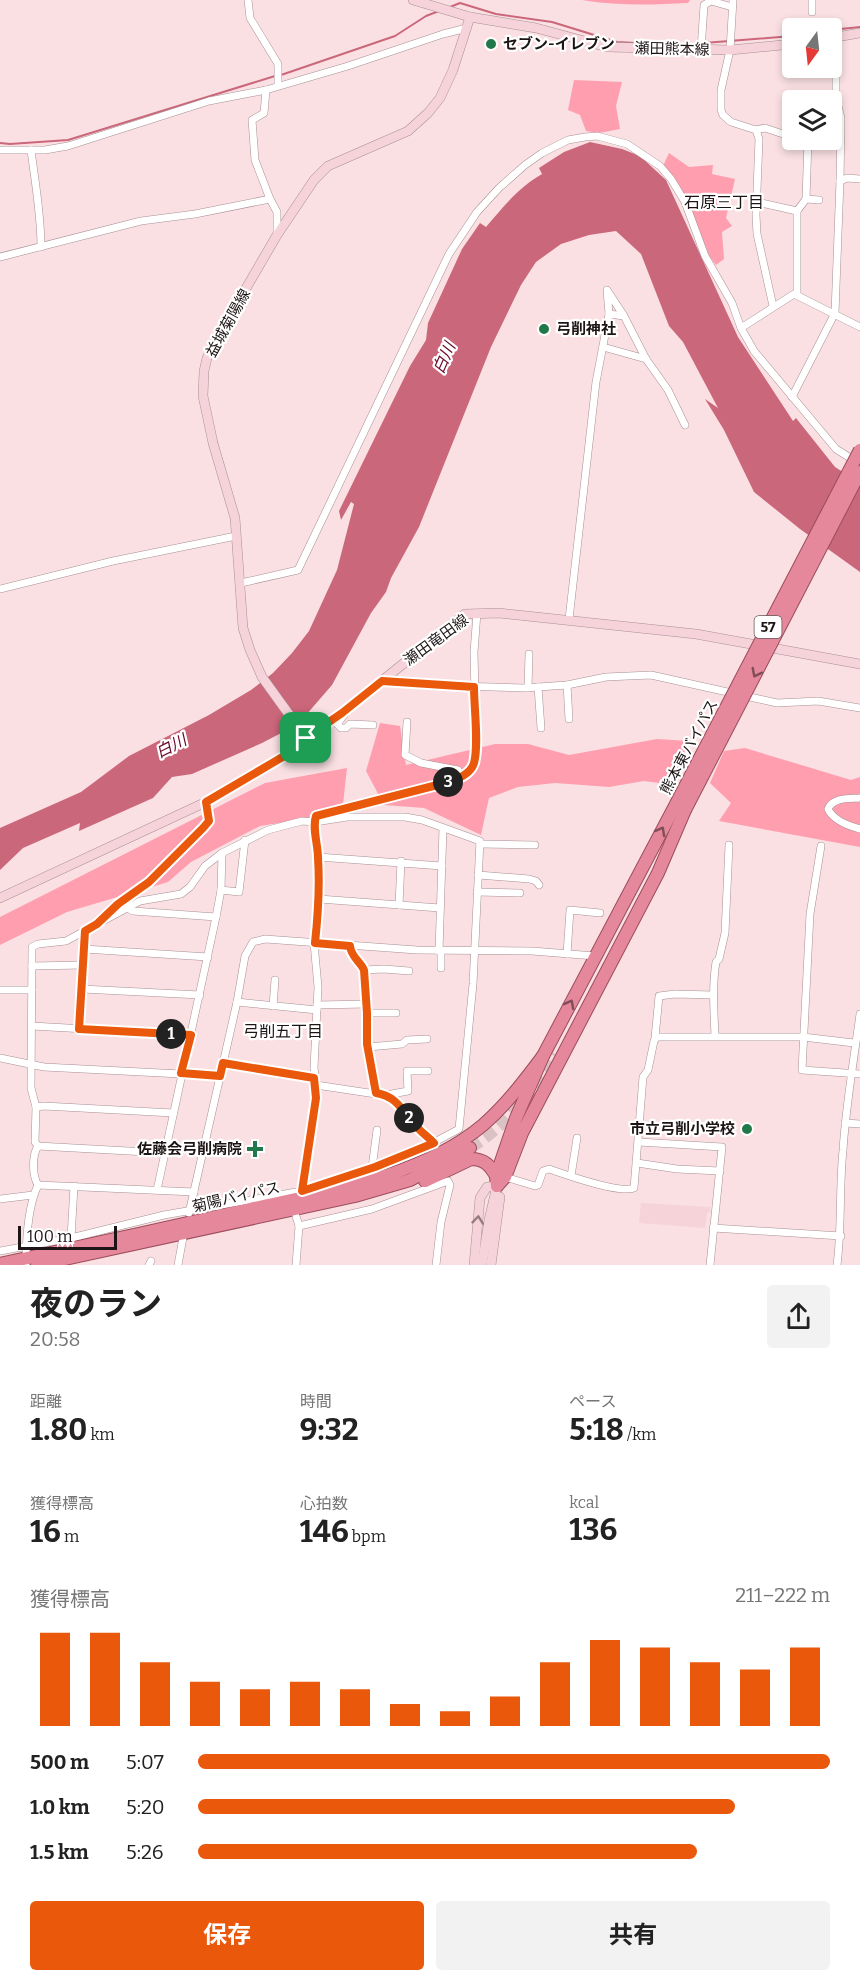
<!DOCTYPE html>
<html lang="ja">
<head>
<meta charset="utf-8">
<style>
	body { margin:0; font-family:Bitter,"Noto Sans JP",serif; background:#f2f2f2; color:#222; height:100vh; display:flex; flex-direction:column; font-size:22px; white-space:nowrap }
	* { box-sizing:border-box; margin:0 }
	p { font-size:20px; color:#767676 }
	.icon { flex:none; width:33px; height:33px; fill:none; stroke:currentColor; stroke-width:2; stroke-linecap:round; stroke-linejoin:round }
	.map { position:relative; height:1265px; overflow:hidden }
	.panel { display:flex; flex-direction:column; background:#fff; flex:1 }
	.panel>* { flex:none }
	.needle { width:39px; rotate:195deg }
	.fabs { position:absolute; left:782px; top:18px; display:grid; gap:12px }
	.fabs a { display:grid; place-items:center; width:60px; height:60px; border-radius:6px; background:#fff; box-shadow:0 3px 9px #0003; font-size:30px }
	.scale { position:absolute; left:18px; bottom:15px; width:99px; box-sizing:border-box; padding-left:6px; border:3px solid #1c1415; border-top:0; font-size:16px; line-height:21px; white-space:nowrap; color:#1c1415; -webkit-text-stroke:4px #fff; paint-order:stroke }
	.pin { position:absolute; display:grid; place-items:center; width:51px; height:51px; color:#fff; margin:-26px; border-radius:12px; box-shadow:0 3px 9px #0006 }
	.km { position:absolute; width:30px; height:30px; margin:-15px; border-radius:50%; background:#222; color:#fff; font-size:16px; line-height:30px; text-align:center }
	.round { display:grid; place-items:center; flex:none; width:63px; height:63px; border-radius:6px; background:#f2f2f2 }
	.headline { display:flex; align-items:center; justify-content:space-between; height:102px; padding:0 30px }
	h1 { font-size:33px; font-weight:700; line-height:45px }
	.metrics { display:grid; grid-template-columns:repeat(3,1fr); gap:9px; height:102px; padding:6px 30px }
	.metrics div { display:grid; align-content:center }
	.metrics b { font-size:30px; font-weight:700 }
	.metrics small { font-size:16px; font-weight:400 }
	.metrics p { font-size:16px }
	.chart { height:168px; padding:12px 30px }
	.chart p { display:flex; justify-content:space-between }
	.chart svg { width:100%; height:108px; margin-top:6px; stroke:#ea580c; stroke-width:6 }
	.action { display:flex; gap:12px; margin-top:auto; padding:12px 30px }
	.action a { flex:1; height:69px; border-radius:6px; background:#ea580c; color:#fff; font-size:24px; font-weight:700; line-height:69px; text-align:center }
	.action a+a { background:#f2f2f2; color:#222 }
	ul { padding:0 30px; list-style:none; font-size:20px }
	li { display:grid; grid-template-columns:96px 72px 1fr; align-items:center; height:45px }
	li i { height:15px; border-radius:8px; background:#ea580c }
	.map>svg:first-child { display:block }
	.built { fill:#f5d3d8 }
	.green { fill:#ff9eaf }
	.water { fill:#cb677b }
	.lines { fill:none; stroke-linecap:round; stroke-linejoin:round }
	.stream { stroke:#cb677b; stroke-width:2 }
	.trunk-tunnel { stroke:#d9c1c4; stroke-width:12; stroke-dasharray:12 6; stroke-linecap:butt }
	.minor-casing { stroke:#a79093; stroke-width:8 }
	.secondary-casing { stroke:#a79093; stroke-width:10 }
	.trunk-casing { stroke:#9b4c5c; stroke-width:14 }
	.minor { stroke:#fff; stroke-width:7 }
	.secondary { stroke:#f6d2da; stroke-width:9 }
	.trunk { stroke:#e6889c; stroke-width:12 }
	.trunk-bridge-casing { stroke:#9b4c5c; stroke-width:14; stroke-linecap:butt }
	.trunk-bridge { stroke:#e6889c; stroke-width:12 }
	.oneway { stroke:#814e58 }
	.oneway2 { stroke:#947c81 }
	.route-casing { stroke:#fff; stroke-width:12 }
	.route { stroke:#ea580c; stroke-width:8 }
	.poi-dot { fill:#21784b; stroke:#fff; stroke-width:2 }
	.labels { text-anchor:middle; dominant-baseline:central; stroke-width:4.5; stroke-linejoin:round; paint-order:stroke }
	.shield { fill:#fff; stroke:#605a5b; stroke-width:1.5 }
	.shield-label { font-size:14px; font-weight:bold; fill:#1c1415 }
	.poi-label { font-size:15px; font-weight:bold; fill:#1c1415; stroke:#fff; text-anchor:start }
	.street-label { font-size:15px; fill:#1c1415; stroke:#fff }
	.neighbourhood-label { font-size:16px; fill:#1c1415; stroke:#fff }
	.water-label { font-size:16px; font-style:italic; fill:#680829; stroke:#fff }
</style>
</head>
<body>
<div class="map">
<svg width="860" height="1265" viewBox="0 0 860 1265">
	<rect width="100%" height="100%" fill="#fae0e3"/>
	<path class="built" d="M 641,1203 L 710,1207 L 710,1212 L 707,1213 L 705,1228 L 639,1223 Z"/>
	<g class="green">
		<path d="M 582,0 L 690,0 L 688,3 C 652,5 618,6 582,0 Z"/>
		<path d="M 574,80 L 622,82 L 616,106 L 620,129 L 599,133 L 586,131 L 580,115 L 568,110 Z"/>
		<path d="M 669,153 L 689,167 L 713,165 L 712,174 L 735,179 L 726,218 L 732,226 L 722,232 L 724,259 L 716,265 L 707,253 L 686,196 L 663,166 Z"/>
		<path d="M 380,723 L 400,726 L 406,765 L 495,744 L 528,744 L 569,755 L 657,739 L 688,741 L 675,785 L 644,781 L 609,787 L 555,783 L 518,787 L 489,798 L 481,835 L 424,808 L 384,805 L 366,771 Z"/>
		<path d="M 745,748 L 851,780 L 860,777 L 860,847 L 719,821 L 731,803 L 710,783 L 724,751 Z"/>
		<path d="M 347,768 L 342,813 L 260,826 L 191,862 L 168,882 L 67,912 L 0,945 L 0,917 L 265,783 Z"/>
	</g>
	<path class="water" d="M 590,142 L 622,149 L 640,156 L 666,180 L 738,337 L 793,421 L 796,418 L 835,467 L 860,483 L 860,572 L 800,529 L 754,492 L 724,430 L 705,399 L 718,408 L 683,342 L 669,326 L 641,254 L 616,231 L 589,235 L 561,244 L 536,262 L 521,285 L 491,347 L 419,527 L 391,578 L 386,592 L 371,613 L 332,685 L 306,715 L 289,729 L 262,743 L 192,774 L 172,777 L 153,798 L 79,831 L 80,823 L 23,848 L 0,870 L 0,828 L 81,792 L 129,756 L 209,715 L 251,690 L 273,673 L 292,653 L 309,631 L 337,570 L 354,504 L 351,502 L 341,520 L 339,511 L 410,366 L 426,340 L 428,323 L 462,249 L 480,223 L 486,227 C 503,207 519,187 542,174 L 539,168 L 564,152 Z"/>
	<g class="lines">
		<g class="stream">
			<path d="M 450,7 L 460,3 L 496,14 L 552,22 L 617,42 L 654,44"/>
			<path d="M 831,30 L 860,27"/>
			<path d="M 704,43 L 792,36"/>
			<path d="M 281,75 L 395,36 L 426,16 L 439,11"/>
			<path d="M 0,143 L 10,144 L 68,140 L 275,76"/>
		</g>
		<path class="trunk-tunnel" d="M 470,1148 C 507,1125 534,1090 555,1054"/>
		<g class="minor-casing">
			<g id="minor">
				<path d="M 248,0 L 250,18 L 278,64 L 278,85"/>
				<path d="M 733,0 L 730,50 L 721,90 L 721,110 L 723,115 L 731,122 L 756,130 L 765,128 L 792,137"/>
				<path d="M 812,0 L 812,12"/>
				<path d="M 701,50 L 704,5 L 711,1 L 732,7"/>
				<path d="M 266,90 L 264,113 L 252,120 L 255,160 L 270,199 L 277,212 L 277,234"/>
				<path d="M 756,130 L 759,139 L 756,215 L 757,234 L 773,306"/>
				<path d="M 806,140 L 823,143 L 840,141"/>
				<path d="M 0,150 L 45,150 L 68,146 L 209,101 L 266,90 L 348,66 L 443,34 L 467,28"/>
				<path d="M 31,150 C 35,182 41,214 41,247"/>
				<path d="M 840,181 L 847,178 L 860,179"/>
				<path d="M 806,199 L 808,140"/>
				<path d="M 757,202 L 797,211 L 797,295"/>
				<path d="M 797,211 L 806,199 L 819,200"/>
				<path d="M 0,257 L 141,221 L 195,214 L 270,199"/>
				<path d="M 624,316 L 609,314 L 607,290 L 624,316 L 646,359 L 668,390 L 685,425"/>
				<path d="M 741,328 L 794,294 L 860,327"/>
				<path d="M 603,347 L 646,359"/>
				<path d="M 792,397 L 835,313 L 840,181 L 841,118 L 836,98 L 836,70 L 832,38"/>
				<path d="M 241,583 L 298,570 L 449,254 L 477,212 L 499,188 L 525,165 L 542,153 L 568,140 L 585,137 L 597,136 L 627,144 L 660,166 L 671,179 L 685,202 L 705,256 L 732,303 L 741,328 L 754,351 L 836,449 L 855,461"/>
				<path d="M 0,589 L 113,561 L 236,536"/>
				<path d="M 569,619 L 596,382 L 609,314"/>
				<path d="M 382,681 L 422,685 L 524,688 L 567,685 L 606,677 L 651,675 L 777,703 L 818,701 L 860,708"/>
				<path d="M 567,685 L 569,719"/>
				<path d="M 538,687 L 541,728"/>
				<path d="M 528,688 L 529,654"/>
				<path d="M 344,715 L 337,724 L 341,728 L 346,728 L 350,724 L 373,725"/>
				<path d="M 407,722 L 405,755 L 421,763 L 458,770 L 462,777"/>
				<path d="M 860,798 C 849,799 833,797 828,809 C 833,820 849,826 860,829"/>
				<path d="M 480,844 L 535,845"/>
				<path d="M 821,846 L 810,914 L 802,1070 L 860,1074"/>
				<path d="M 318,857 L 442,866"/>
				<path d="M 478,875 L 529,879 L 536,881 L 539,885"/>
				<path d="M 221,890 L 239,892 L 245,840"/>
				<path d="M 477,892 L 520,893"/>
				<path d="M 319,899 L 440,908"/>
				<path d="M 399,905 L 401,861"/>
				<path d="M 127,908 L 133,911 L 216,917"/>
				<path d="M 103,918 L 168,865 L 209,821 L 206,802"/>
				<path d="M 350,946 C 351,957 360,961 364,970 L 367,1044 L 376,1093"/>
				<path d="M 84,949 L 208,957"/>
				<path d="M 439,951 L 443,828"/>
				<path d="M 567,954 L 570,910 L 600,913"/>
				<path d="M 32,966 L 83,965"/>
				<path d="M 441,968 L 441,951"/>
				<path d="M 364,970 L 384,969 L 409,971"/>
				<path d="M 82,989 L 200,995"/>
				<path d="M 0,990 L 32,990"/>
				<path d="M 237,1002 L 317,1010"/>
				<path d="M 317,1005 L 367,1004"/>
				<path d="M 273,1006 L 275,980"/>
				<path d="M 367,1013 L 396,1013"/>
				<path d="M 32,1026 L 191,1035"/>
				<path d="M 79,1029 L 85,931"/>
				<path d="M 715,1036 C 714,1011 712,987 716,962 L 719,959 L 725,933 L 729,845"/>
				<path d="M 655,1038 L 659,996 L 675,994 L 713,995"/>
				<path d="M 368,1047 L 402,1044 L 407,1040 L 427,1039"/>
				<path d="M 0,1058 L 44,1067 L 220,1076"/>
				<path d="M 223,1063 L 314,1078"/>
				<path d="M 316,1085 L 389,1096 L 396,1101 L 417,1127 L 434,1143"/>
				<path d="M 386,1095 L 408,1091 L 407,1071 L 428,1071"/>
				<path d="M 36,1107 L 44,1106 L 173,1113"/>
				<path d="M 845,1123 L 860,1124"/>
				<path d="M 639,1142 L 722,1147 L 710,1265"/>
				<path d="M 38,1146 L 165,1153"/>
				<path d="M 637,1163 L 677,1169 L 720,1171"/>
				<path d="M 372,1168 L 377,1130"/>
				<path d="M 571,1176 L 577,1138"/>
				<path d="M 505,1177 L 535,1186 L 538,1185 L 543,1171 L 549,1169 C 567,1175 619,1194 634,1188 L 643,1077 L 648,1070 L 654,1041 L 657,1037 L 803,1037 L 854,1043"/>
				<path d="M 38,1185 L 194,1192"/>
				<path d="M 157,1190 L 216,917 L 221,890 L 222,853"/>
				<path d="M 302,1191 L 317,1090 L 314,1068 L 318,987 L 314,943 L 319,899 L 318,857 L 315,822 L 317,816 L 453,781 L 465,775 L 474,764 L 476,740 L 474,652 L 477,613"/>
				<path d="M 0,1199 L 33,1195"/>
				<path d="M 189,1213 L 237,1002 L 245,956 L 253,942 L 265,939 L 417,950 L 532,951 L 595,956"/>
				<path d="M 296,1216 L 299,1226 L 296,1265"/>
				<path d="M 299,1226 L 372,1209 L 448,1181 L 450,1185 L 441,1222 L 436,1265"/>
				<path d="M 713,1228 L 841,1236"/>
				<path d="M 71,1238 L 74,1186"/>
				<path d="M 0,1251 L 71,1238 L 164,1215 L 302,1191 L 375,1167 L 416,1152 L 459,1129 L 473,984 L 480,841 L 422,820 L 405,817 L 347,817 L 315,822 L 302,821 L 268,830 L 222,853 L 205,866 L 190,887 L 181,894 L 140,901 L 66,941 L 38,944 L 32,947 L 31,1088 L 36,1107 L 35,1142 L 38,1146 C 32,1155 32,1175 38,1185 C 28,1206 26,1241 26,1265"/>
				<path d="M 149,1265 L 151,1261"/>
				<path d="M 178,1265 L 184,1232"/>
				<path d="M 837,1265 C 842,1227 839,1189 843,1150 C 846,1104 854,1059 860,1014"/>
			</g>
		</g>
		<g class="secondary-casing">
			<g id="secondary">
				<path d="M 413,0 L 470,17 L 536,28 L 607,47 L 730,50 L 792,44"/>
				<path d="M 831,38 L 860,33"/>
				<path d="M 306,738 L 262,677 L 250,650 L 243,628 L 235,518 L 213,443 L 203,396 L 204,371 L 207,358 L 220,333 L 277,235 L 314,180 L 328,166 L 408,131 L 428,113 L 440,98 L 453,70 L 470,17"/>
				<path d="M 0,898 L 206,802 L 291,752 L 306,738 L 342,713 L 465,614 L 499,613 L 696,634 L 860,664"/>
				<path d="M 474,1265 L 480,1198 L 487,1187 L 497,1186"/>
				<path d="M 482,1265 L 489,1220 L 497,1186"/>
				<path d="M 491,1265 L 500,1197"/>
			</g>
		</g>
		<g class="trunk-casing">
			<g id="trunk">
				<path d="M 425,1181 L 471,1159 C 484,1159 490,1165 496,1176"/>
				<path d="M 497,1186 L 496,1176 L 516,1118 L 543,1056 L 676,804"/>
				<path d="M 497,1186 L 505,1177 L 522,1133 L 658,873 L 685,810"/>
				<path d="M 0,1264 C 83,1246 167,1228 250,1209 C 326,1192 421,1177 483,1125 C 506,1105 525,1080 543,1056"/>
				<path d="M 37,1265 L 355,1196 L 410,1180 L 470,1148"/>
			</g>
		</g>
		<use href="#minor" class="minor"/>
		<use href="#secondary" class="secondary"/>
		<use href="#trunk" class="trunk"/>
		<g class="trunk-bridge-casing">
			<g id="trunk-bridge">
				<path d="M 676,804 L 860,450"/>
				<path d="M 685,810 L 860,472"/>
			</g>
		</g>
		<use href="#trunk-bridge" class="trunk-bridge"/>
	</g>
	<defs><path id="oneway-chevron" d="M-2-3.5L2.5 0L-2 3.5" fill="none" stroke-width="1.6" stroke-linecap="round" stroke-linejoin="round" transform="scale(1.5)"/></defs>
	<g class="oneway">
		<use href="#oneway-chevron" transform="translate(756 673) rotate(117)"/>
		<use href="#oneway-chevron" transform="translate(661 831) rotate(-61)"/>
		<use href="#oneway-chevron" transform="translate(570 1004) rotate(-62)"/>
	</g>
	<use class="oneway2" href="#oneway-chevron" transform="translate(478 1220) rotate(-84)"/>
	<g class="lines">
		<g class="route-casing">
			<path id="route" d="M 382,681 L 474,687 C 474,707 479,745 474,763 C 471,773 461,777 453,781 L 316,816 C 312,829 318,844 318,858 C 320,887 318,915 315,943 L 350,946 C 351,957 360,961 364,970 L 367,1013 L 367,1044 L 376,1093 C 397,1096 403,1112 416,1126 C 421,1132 428,1137 434,1143 L 375,1167 L 302,1191 L 316,1098 L 314,1078 L 223,1063 L 220,1076 L 181,1073 L 191,1035 L 79,1029 L 85,931 L 97,924 L 118,904 L 149,882 L 203,828 L 209,821 L 206,802 L 291,752 L 306,738 L 342,713 Z"/>
		</g>
		<use href="#route" class="route"/>
	</g>
	<g class="poi-dot">
		<circle cx="491" cy="44" r="6"/>
		<circle cx="544" cy="329" r="6"/>
		<circle cx="747" cy="1129" r="6"/>
		<path d="M252 1140h6v6h6v6h-6v6h-6v-6h-6v-6h6z"/>
	</g>
	<g class="labels">
		<rect class="shield" x="754.5" y="616" width="27" height="22" rx="4.5"/>
		<g class="shield-label">
			<text x="768" y="627">57</text>
		</g>
		<g class="poi-label">
			<text x="503" y="44">セブン-イレブン</text>
			<text x="556" y="329">弓削神社</text>
			<text x="735" y="1129" text-anchor="end">市立弓削小学校</text>
			<text x="242" y="1149" text-anchor="end">佐藤会弓削病院</text>
		</g>
		<g class="street-label">
			<text transform="translate(672 49) rotate(1)">瀬田熊本線</text>
			<text transform="translate(228 323) rotate(-61)">益城菊陽線</text>
			<text transform="translate(436 640) rotate(-36)">瀬田竜田線</text>
			<text transform="translate(689 747) rotate(-62)">熊本東バイパス</text>
			<text transform="translate(236 1197) rotate(-13)">菊陽バイパス</text>
		</g>
		<g class="neighbourhood-label">
			<text x="724" y="202">石原三丁目</text>
			<text x="283" y="1031">弓削五丁目</text>
		</g>
		<g class="water-label">
			<text transform="translate(444 358) rotate(-66)">白川</text>
			<text transform="translate(171 746) rotate(-27)">白川</text>
		</g>
	</g>
</svg>
<div class="fabs">
<a><svg class="needle" viewBox="-14 -14 28 28"><path d="M0-13l5 13h-10z" fill="#e53935"/><path d="M0 13l5-13h-10z" fill="#767676"/></svg></a>
<a><svg class="icon" aria-label="layers" viewBox="0 0 24 24"><path d="M12 4l9 5-9 5-9-5zM3 14l9 5 9-5"/></svg></a>
</div>
<div class="scale">100 m</div>
<div class="pin" style="left:306px;top:738px;background:#1e9e55"><svg class="icon" aria-label="arrive" viewBox="0 0 24 24"><path d="M6 21V4h12l-3 4 3 4H6"/></svg></div>
<b class="km" style="left:171px;top:1034px">1</b>
<b class="km" style="left:409px;top:1118px">2</b>
<b class="km" style="left:448px;top:782px">3</b>
</div>
<section class="panel">
<div class="headline"><div><h1>夜のラン</h1><p>20:58</p></div><a class="round"><svg class="icon" aria-label="share" viewBox="0 0 24 24"><path d="M12 15V3M7 8l5-5 5 5M5 13v7h14v-7"/></svg></a></div>
<div class="metrics">
<div><p>距離</p><b>1.80<small> km</small></b></div>
<div><p>時間</p><b>9:32</b></div>
<div><p>ペース</p><b>5:18<small> /km</small></b></div>
</div>
<div class="metrics">
<div><p>獲得標高</p><b>16<small> m</small></b></div>
<div><p>心拍数</p><b>146<small> bpm</small></b></div>
<div><p>kcal</p><b>136</b></div>
</div>
<div class="chart"><p><span>獲得標高</span>211–222 m</p>
<svg viewBox="0 0 160 44" preserveAspectRatio="none"><path d="M5 44V6M15 44V6M25 44V18M35 44V26M45 44V29M55 44V26M65 44V29M75 44V35M85 44V38M95 44V32M105 44V18M115 44V9M125 44V12M135 44V18M145 44V21M155 44V12"/></svg>
</div>
<ul>
<li><b>500 m</b>5:07<i style="width:100%"></i></li>
<li><b>1.0 km</b>5:20<i style="width:85%"></i></li>
<li><b>1.5 km</b>5:26<i style="width:79%"></i></li>
</ul>
<div class="action"><a>保存</a><a>共有</a></div>
</section>
</body>
</html>
